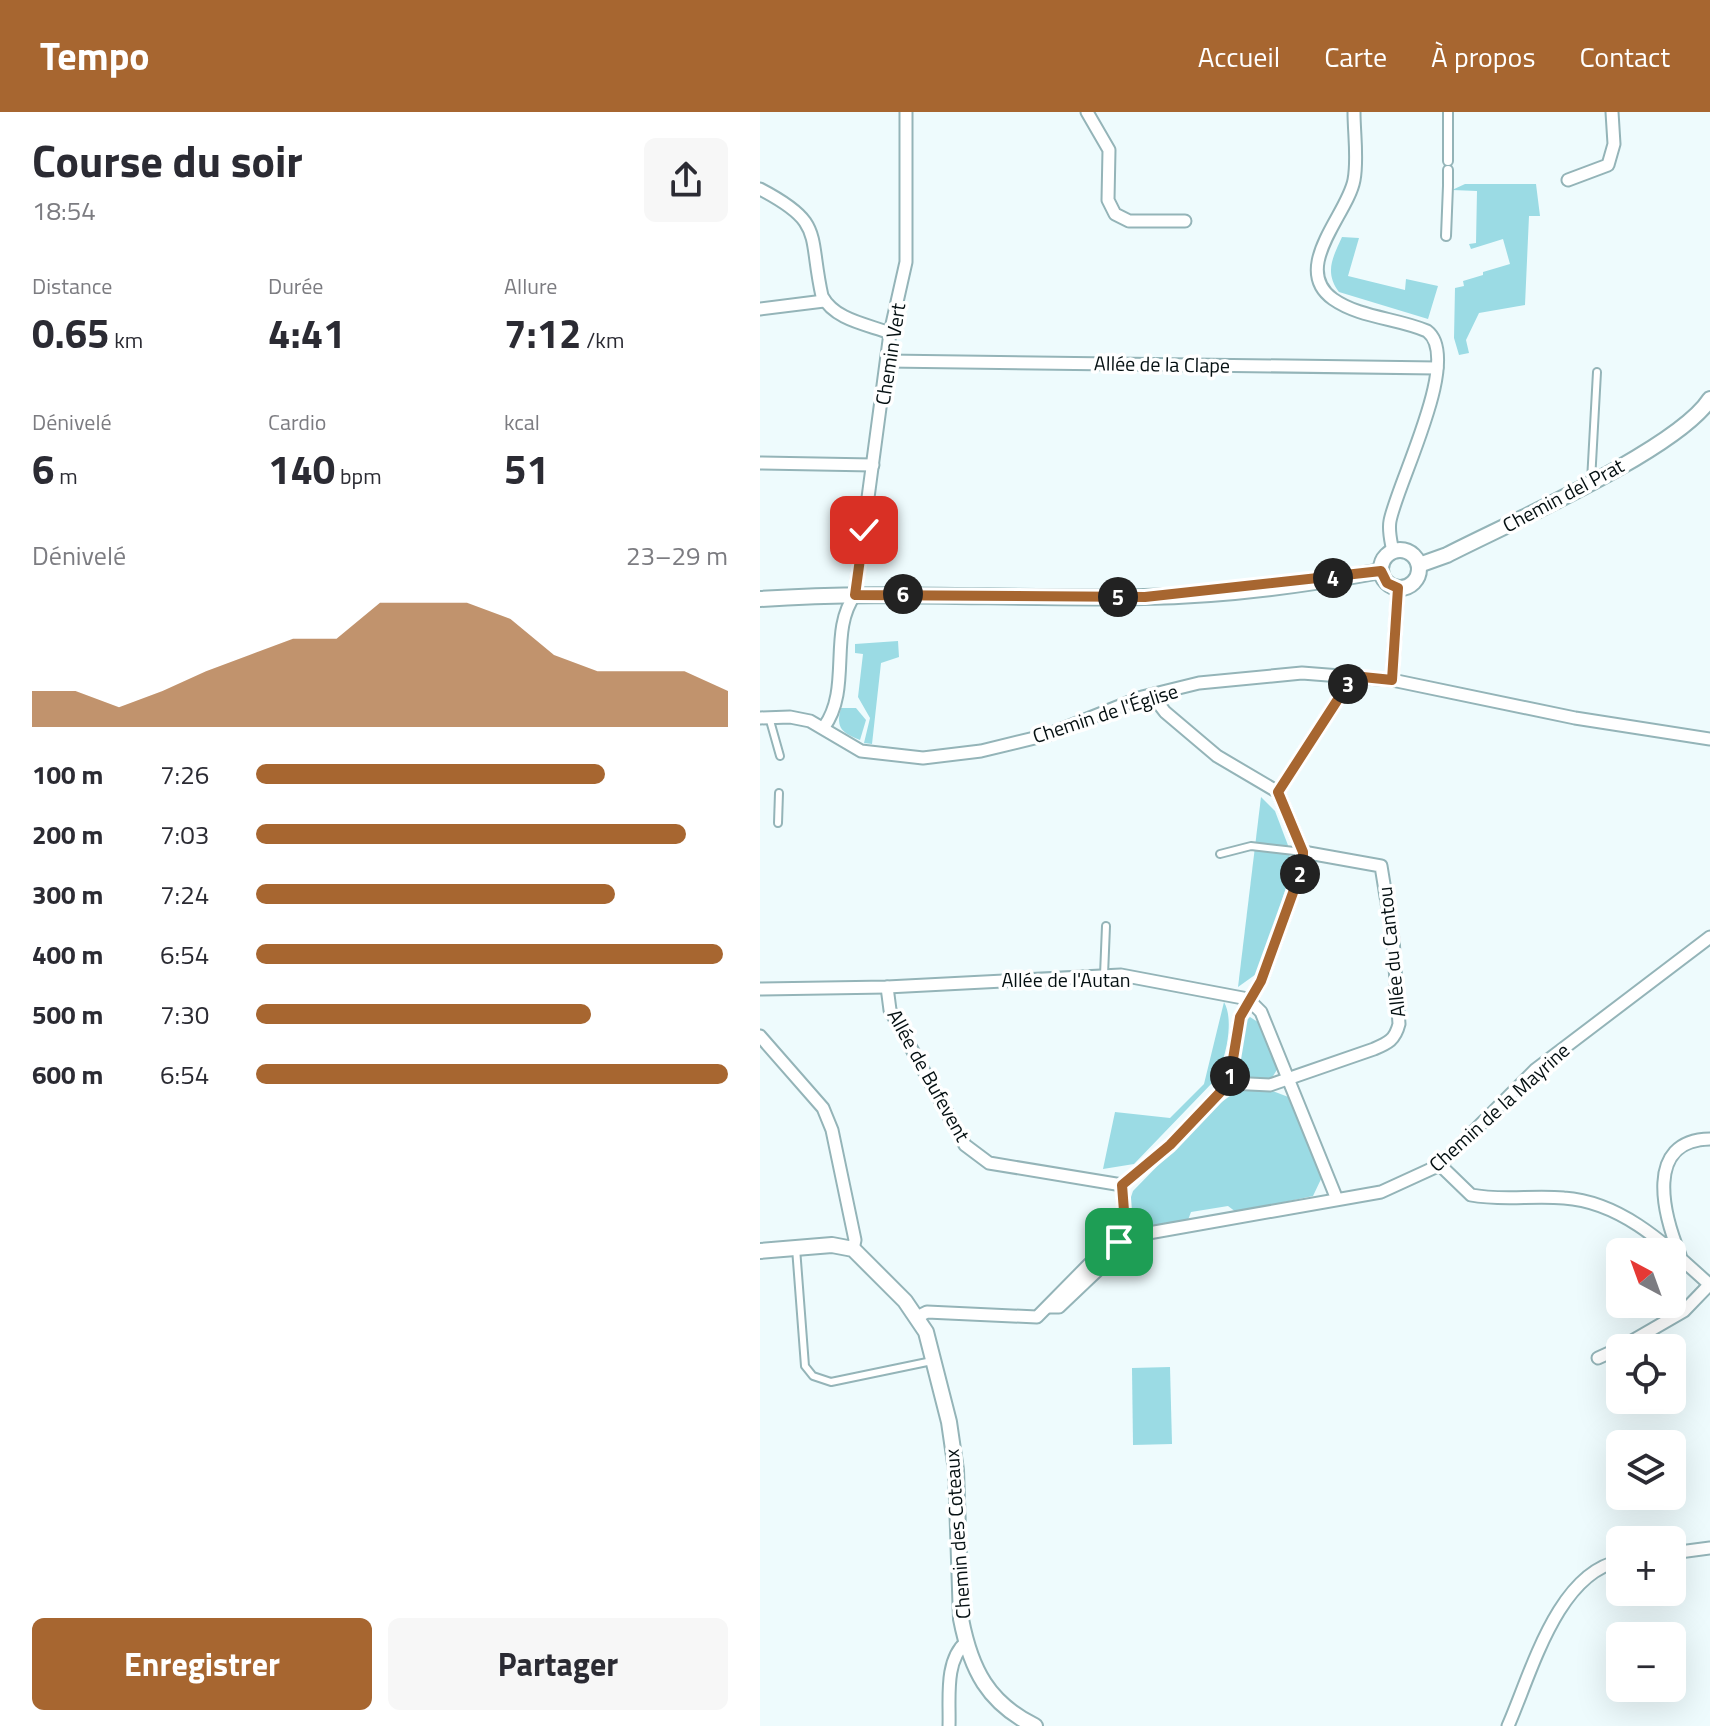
<!DOCTYPE html>
<html lang="fr">
<head>
<meta charset="utf-8">
<style>
	body { margin:0; font-family:"Titillium Web",sans-serif; background:#f7f7f7; color:#2b2b33; height:100vh; display:flex; flex-direction:column; font-size:30px; white-space:nowrap }
	* { box-sizing:border-box; margin:0 }
	p { font-size:26px; color:#7c7c81 }
	.icon { flex:none; width:44px; height:44px; fill:none; stroke:currentColor; stroke-width:2; stroke-linecap:round; stroke-linejoin:round }
	.map { position:relative; flex:1; overflow:hidden }
	.side { display:flex; flex-direction:column; background:#fff; width:760px }
	.side>* { flex:none }
	.needle { width:52px; rotate:319deg }
	.fabs { position:absolute; left:846px; top:1126px; display:grid; gap:16px }
	.fabs a { display:grid; place-items:center; width:80px; height:80px; border-radius:12px; background:#fff; box-shadow:0 8px 32px #0002; font-size:40px }
	.pin { position:absolute; display:grid; place-items:center; width:68px; height:68px; color:#fff; margin:-34px; border-radius:16px; box-shadow:0 4px 12px #0006 }
	.km { position:absolute; width:40px; height:40px; margin:-20px; border-radius:50%; background:#222; color:#fff; font-size:22px; line-height:40px; text-align:center }
	.round { display:grid; place-items:center; flex:none; width:84px; height:84px; border-radius:12px; background:#f7f7f7 }
	.summary { display:flex; align-items:center; justify-content:space-between; height:136px; padding:0 32px }
	h1 { font-size:44px; font-weight:700; line-height:60px }
	.figures { display:grid; grid-template-columns:repeat(3,1fr); gap:12px; height:136px; padding:8px 32px }
	.figures div { display:grid; align-content:center }
	.figures b { font-size:40px; font-weight:700 }
	.figures small { font-size:22px; font-weight:400 }
	.figures p { font-size:22px }
	.chart { height:224px; padding:16px 32px }
	.chart p { display:flex; justify-content:space-between }
	.chart svg { width:100%; height:144px; margin-top:8px; fill:#a76630; opacity:.7 }
	.action { display:flex; gap:16px; margin-top:auto; padding:16px 32px }
	.action a { flex:1; height:92px; border-radius:12px; background:#a76630; color:#fff; font-size:32px; font-weight:700; line-height:92px; text-align:center }
	.action a+a { background:#f7f7f7; color:#2b2b33 }
	ul { padding:0 32px; list-style:none; font-size:26px }
	li { display:grid; grid-template-columns:128px 96px 1fr; align-items:center; height:60px }
	li i { height:20px; border-radius:10px; background:#a76630 }
	header { display:flex; align-items:center; gap:48px; box-sizing:border-box; height:112px; padding:0 40px; background:#a76630; color:#fff }
	header strong { font-size:38px }
	nav { display:flex; gap:44px; margin-inline-start:auto; font-size:28px }
	main { display:flex; flex:1; min-height:0 }
	.map>svg:first-child { display:block }
	.green { fill:#9bdbe4 }
	.lines { fill:none; stroke-linecap:round; stroke-linejoin:round }
	.service-casing { stroke:#94b4b8; stroke-width:10 }
	.pedestrian-casing { stroke:#94b4b8; stroke-width:12 }
	.minor-casing { stroke:#94b4b8; stroke-width:15 }
	.tertiary-casing { stroke:#94b4b8; stroke-width:18 }
	.service { stroke:#fff; stroke-width:6 }
	.pedestrian { stroke:#fff; stroke-width:8 }
	.minor { stroke:#fff; stroke-width:11 }
	.tertiary { stroke:#fff; stroke-width:14 }
	.route-casing { stroke:#fff; stroke-width:16 }
	.route { stroke:#a76630; stroke-width:10 }
	.labels { text-anchor:middle; dominant-baseline:central; stroke-width:7; stroke-linejoin:round; paint-order:stroke }
	.street-label { font-size:20px; fill:#051012; stroke:#fff }
</style>
</head>
<body>
<header>
<strong>Tempo</strong>
<nav><a>Accueil</a><a>Carte</a><a>À propos</a><a>Contact</a></nav>
</header>
<main>
<section class="side">
<div class="summary"><div><h1>Course du soir</h1><p>18:54</p></div><a class="round"><svg class="icon" aria-label="share" viewBox="0 0 24 24"><path d="M12 15V3M7 8l5-5 5 5M5 13v7h14v-7"/></svg></a></div>
<div class="figures">
<div><p>Distance</p><b>0.65<small> km</small></b></div>
<div><p>Durée</p><b>4:41</b></div>
<div><p>Allure</p><b>7:12<small> /km</small></b></div>
</div>
<div class="figures">
<div><p>Dénivelé</p><b>6<small> m</small></b></div>
<div><p>Cardio</p><b>140<small> bpm</small></b></div>
<div><p>kcal</p><b>51</b></div>
</div>
<div class="chart"><p><span>Dénivelé</span>23–29 m</p>
<svg viewBox="0 0 160 44" preserveAspectRatio="none"><path d="M0 44V33L10 33L20 38L30 33L40 27L50 22L60 17L70 17L80 6L90 6L100 6L110 11L120 22L130 27L140 27L150 27L160 33V44z"/></svg>
</div>
<ul>
<li><b>100 m</b>7:26<i style="width:74%"></i></li>
<li><b>200 m</b>7:03<i style="width:91%"></i></li>
<li><b>300 m</b>7:24<i style="width:76%"></i></li>
<li><b>400 m</b>6:54<i style="width:99%"></i></li>
<li><b>500 m</b>7:30<i style="width:71%"></i></li>
<li><b>600 m</b>6:54<i style="width:100%"></i></li>
</ul>
<div class="action"><a>Enregistrer</a><a>Partager</a></div>
</section>
<div class="map">
<svg width="950" height="1614" viewBox="0 0 950 1614">
	<rect width="100%" height="100%" fill="#eefbfd"/>
	<g class="green">
		<path d="M 705,72 L 776,72 L 780,104 L 769,104 L 765,193 L 719,201 L 706,228 L 709,241 L 699,243 L 694,226 L 695,176 L 704,174 L 703,169 L 723,163 L 723,160 L 750,152 L 743,127 L 711,137 L 709,132 L 716,131 L 717,79 L 692,78 Z"/>
		<path d="M 582,125 L 599,126 L 588,164 L 645,178 L 646,167 L 678,174 L 668,207 L 579,180 C 564,160 573,145 582,125 Z"/>
		<path d="M 138,529 L 139,545 L 121,551 L 112,632 L 104,631 L 110,606 L 98,585 L 103,542 L 95,541 L 95,532 Z"/>
		<path d="M 81,596 L 96,596 L 106,608 L 100,628 C 83,621 75,617 81,596 Z"/>
		<path d="M 501,685 L 515,699 L 529,736 L 531,760 L 499,860 L 478,875 Z"/>
		<path d="M 464,890 C 475,909 465,951 454,969 L 374,1052 L 343,1057 L 355,1000 L 410,1006 L 444,972 Z"/>
		<path d="M 490,905 L 501,912 L 518,956 L 510,969 L 482,966 L 477,962 L 484,909 Z"/>
		<path d="M 478,978 L 510,978 L 531,986 L 562,1065 L 553,1084 L 476,1100 L 468,1094 L 431,1100 L 428,1108 L 388,1115 L 371,1102 L 368,1094 L 373,1079 L 455,995 Z"/>
		<path d="M 410,1255 L 412,1332 L 373,1333 L 372,1256 Z"/>
	</g>
	<g class="lines">
		<g class="service-casing">
			<g id="service">
				<path d="M 831,369 L 837,260"/>
				<path d="M 9,605 L 20,644"/>
				<path d="M 18,711 L 19,681"/>
				<path d="M 460,742 L 491,734 L 543,740"/>
				<path d="M 344,863 L 346,814"/>
				<path d="M 36,1136 L 45,1254 L 53,1264 L 71,1270 L 172,1249"/>
			</g>
		</g>
		<g class="pedestrian-casing">
			<g id="pedestrian">
				<path d="M 688,49 L 688,0"/>
				<path d="M 688,72 L 688,58"/>
				<path d="M 686,124 L 688,74"/>
			</g>
		</g>
		<g class="minor-casing">
			<g id="minor">
				<path d="M 327,0 L 349,38 L 348,88 L 355,102 L 369,109 L 425,109"/>
				<path d="M 594,0 C 594,22 598,47 594,68 C 588,102 530,156 573,187 C 600,206 637,206 667,219 C 703,246 637,371 630,409 C 628,419 631,429 633,440"/>
				<path d="M 808,68 L 848,53 L 854,32 L 852,0"/>
				<path d="M 0,77 C 65,111 48,121 62,184 C 75,208 106,212 130,221"/>
				<path d="M 0,197 L 64,189"/>
				<path d="M 127,249 L 677,256"/>
				<path d="M 0,351 L 113,353"/>
				<path d="M 632,568 L 638,476"/>
				<path d="M 0,606 L 30,605 L 50,609 L 101,639 L 163,646 L 221,639 L 287,623 L 382,585 L 439,571 L 542,561 L 632,568 L 815,606 L 950,627"/>
				<path d="M 64,615 C 92,577 68,519 95,483 L 130,221 L 146,150 L 146,0"/>
				<path d="M 518,680 L 593,564"/>
				<path d="M 127,875 L 130,898 L 205,1033 L 229,1051 L 362,1073"/>
				<path d="M 0,877 L 127,875 L 361,863 L 488,887 L 501,900 L 576,1085"/>
				<path d="M 0,924 L 63,996 L 72,1018 L 95,1128 L 93,1137"/>
				<path d="M 469,971 L 510,973 L 614,937 C 628,931 635,928 639,912 L 633,827 L 621,754 L 543,740"/>
				<path d="M 680,1053 L 711,1083 C 742,1089 773,1083 804,1086 C 863,1090 908,1135 950,1173"/>
				<path d="M 362,1073 L 410,1033 L 469,971 L 480,905 L 501,869 L 543,753 L 543,740 L 518,680 L 457,644 L 405,600 L 392,583"/>
				<path d="M 362,1073 L 366,1125"/>
				<path d="M 920,1143 C 904,1104 883,1028 950,1027"/>
				<path d="M 289,1195 L 299,1195 L 358,1139 L 359,1130"/>
				<path d="M 157,1205 L 167,1200 L 277,1205 L 349,1132 L 366,1125 L 621,1080 L 680,1053 L 775,958 L 950,825"/>
				<path d="M 860,1236 L 924,1199 L 949,1173"/>
				<path d="M 838,1246 L 860,1236"/>
				<path d="M 912,1441 L 950,1436"/>
				<path d="M 189,1614 C 190,1588 184,1549 206,1530"/>
				<path d="M 748,1614 C 771,1562 797,1461 860,1449"/>
			</g>
		</g>
		<g class="tertiary-casing">
			<g id="tertiary">
				<circle cx="640" cy="457" r="19"/>
				<path d="M 659,453 L 687,443 C 747,412 917,338 950,287"/>
				<path d="M 0,487 C 128,478 256,488 384,485 C 462,484 545,473 621,459"/>
				<path d="M 0,1139 L 72,1133 L 93,1137 L 145,1189 L 166,1220 L 189,1310 L 196,1358 L 201,1507 C 211,1558 228,1591 275,1614"/>
			</g>
		</g>
		<use href="#service" class="service"/>
		<use href="#pedestrian" class="pedestrian"/>
		<use href="#minor" class="minor"/>
		<use href="#tertiary" class="tertiary"/>
	</g>
	<g class="lines">
		<g class="route-casing">
			<path id="route" d="M 104,418 L 95,483 L 385,485 L 621,459 L 627,471 L 638,476 L 632,568 L 593,564 L 518,680 L 543,740 L 543,753 L 501,869 L 480,905 L 469,971 L 410,1033 L 362,1073 L 366,1125 L 359,1130"/>
		</g>
		<use href="#route" class="route"/>
	</g>
	<g class="labels">
		<g class="street-label">
			<text transform="translate(130 242) rotate(-81)">Chemin Vert</text>
			<text transform="translate(402 252) rotate(1)">Allée de la Clape</text>
			<text transform="translate(803 383) rotate(-28)">Chemin del Prat</text>
			<text transform="translate(345 601) rotate(-18)">Chemin de l'Église</text>
			<text transform="translate(631 840) rotate(-96)">Allée du Cantou</text>
			<text x="306" y="867">Allée de l'Autan</text>
			<text transform="translate(169 963) rotate(61)">Allée de Bufevent</text>
			<text transform="translate(739 995) rotate(-42)">Chemin de la Mayrine</text>
			<text transform="translate(197 1422) rotate(-94)">Chemin des Coteaux</text>
		</g>
	</g>
</svg>
<div class="fabs">
<a><svg class="needle" viewBox="-14 -14 28 28"><path d="M0-13l5 13h-10z" fill="#e53935"/><path d="M0 13l5-13h-10z" fill="#7c7c81"/></svg></a>
<a><svg class="icon" aria-label="locate" viewBox="0 0 24 24"><circle cx="12" cy="12" r="6"/><path d="M12 2v4M12 18v4M2 12h4M18 12h4"/></svg></a>
<a><svg class="icon" aria-label="layers" viewBox="0 0 24 24"><path d="M12 4l9 5-9 5-9-5zM3 14l9 5 9-5"/></svg></a>
<a>+</a>
<a>−</a>
</div>
<div class="pin" style="left:359px;top:1130px;background:#1e9e55"><svg class="icon" aria-label="arrive" viewBox="0 0 24 24"><path d="M6 21V4h12l-3 4 3 4H6"/></svg></div>
<div class="pin" style="left:104px;top:418px;background:#d93025"><svg class="icon" aria-label="check" viewBox="0 0 24 24"><path d="M5 12l5 5 9-10"/></svg></div>
<b class="km" style="left:470px;top:964px">1</b>
<b class="km" style="left:540px;top:762px">2</b>
<b class="km" style="left:588px;top:572px">3</b>
<b class="km" style="left:573px;top:466px">4</b>
<b class="km" style="left:358px;top:485px">5</b>
<b class="km" style="left:143px;top:482px">6</b>
</div>
</main>
</body>
</html>
